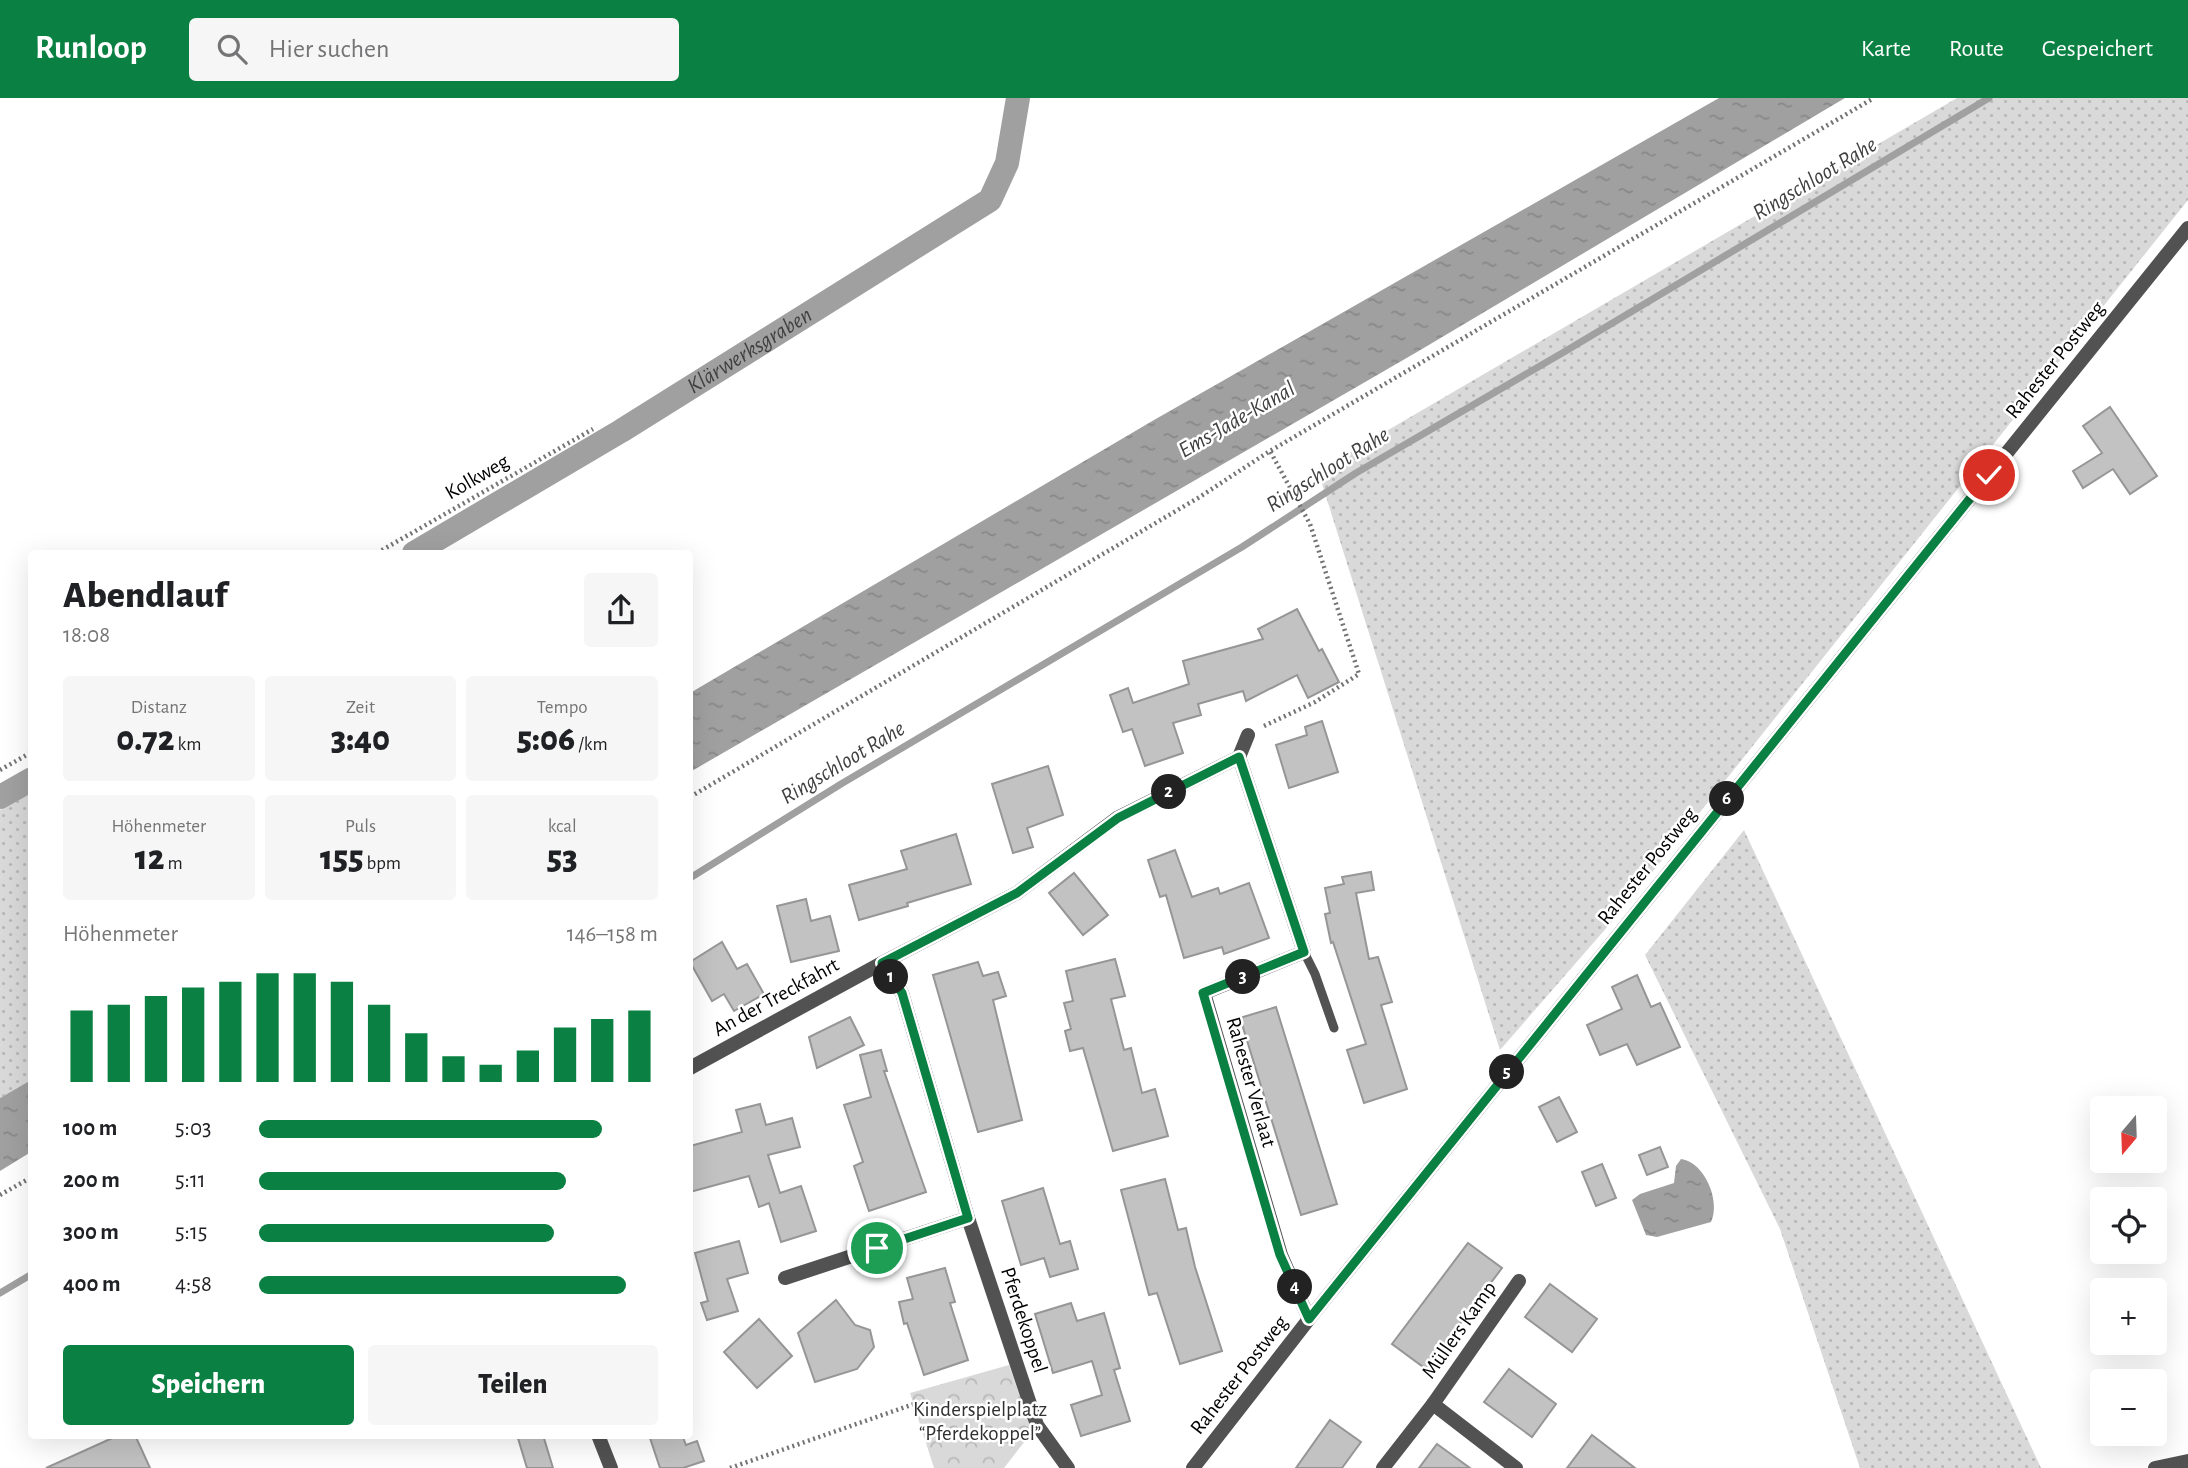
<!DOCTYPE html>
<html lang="de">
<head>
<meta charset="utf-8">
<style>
	body { margin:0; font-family:"Alegreya Sans",sans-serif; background:#f6f6f6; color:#202124; height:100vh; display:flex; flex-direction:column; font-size:26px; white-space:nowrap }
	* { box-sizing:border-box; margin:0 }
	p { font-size:23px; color:#757577 }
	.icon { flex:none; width:38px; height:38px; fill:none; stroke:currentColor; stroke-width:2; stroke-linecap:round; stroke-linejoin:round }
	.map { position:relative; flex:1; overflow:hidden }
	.panel { position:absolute; left:28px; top:452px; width:665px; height:889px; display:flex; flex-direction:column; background:#fff; border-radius:7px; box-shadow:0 7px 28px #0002 }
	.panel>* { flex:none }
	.needle { width:46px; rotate:199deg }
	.tools { position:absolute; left:2090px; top:998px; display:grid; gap:14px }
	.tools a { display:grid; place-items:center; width:77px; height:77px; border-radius:7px; background:#fff; box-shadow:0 7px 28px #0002; font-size:35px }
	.pin { position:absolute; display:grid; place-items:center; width:60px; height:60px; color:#fff; margin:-30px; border:4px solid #fff; border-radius:50%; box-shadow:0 2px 7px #0007 }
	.km { position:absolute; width:35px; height:35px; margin:-18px; border-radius:50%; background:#222; color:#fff; font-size:19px; line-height:35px; text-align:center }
	.round { display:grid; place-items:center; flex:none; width:74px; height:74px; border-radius:7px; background:#f6f6f6 }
	.head { display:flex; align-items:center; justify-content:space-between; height:119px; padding:0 35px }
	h1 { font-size:38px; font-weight:800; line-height:52px }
	.stats { display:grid; grid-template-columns:repeat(3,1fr); gap:10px; height:119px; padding:7px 35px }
	.stats div { display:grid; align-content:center; border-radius:7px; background:#f6f6f6; text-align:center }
	.stats b { font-size:35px; font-weight:800 }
	.stats small { font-size:19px; font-weight:400 }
	.stats p { font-size:19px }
	.chart { height:196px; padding:14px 35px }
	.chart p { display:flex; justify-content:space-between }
	.chart svg { width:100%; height:126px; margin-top:7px; stroke:#0b8043; stroke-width:6 }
	.cta { display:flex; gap:14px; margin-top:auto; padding:14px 35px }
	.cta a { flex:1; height:80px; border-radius:7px; background:#0b8043; color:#fff; font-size:28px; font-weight:800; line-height:80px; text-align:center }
	.cta a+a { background:#f6f6f6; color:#202124 }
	ul { padding:0 35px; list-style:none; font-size:23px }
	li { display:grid; grid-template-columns:112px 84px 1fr; align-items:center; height:52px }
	li i { height:18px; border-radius:9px; background:#0b8043 }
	header { display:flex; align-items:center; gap:42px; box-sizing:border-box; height:98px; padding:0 35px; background:#0b8043; color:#fff }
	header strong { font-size:33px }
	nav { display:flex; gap:38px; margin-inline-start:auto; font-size:24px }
	.search { width:490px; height:63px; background:#f6f6f6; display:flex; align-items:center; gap:18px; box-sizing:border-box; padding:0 24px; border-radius:7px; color:#757577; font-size:26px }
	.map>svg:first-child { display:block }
	.grass { fill:url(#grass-dots) }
	.forest { fill:url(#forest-crowns) }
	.water { fill:url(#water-ripples) }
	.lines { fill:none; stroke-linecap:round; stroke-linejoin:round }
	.stream { stroke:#a0a0a0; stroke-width:7 }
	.canal { stroke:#a0a0a0; stroke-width:24 }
	.building { fill:#c2c2c2; stroke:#969696; stroke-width:2 }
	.path { stroke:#747474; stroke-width:4.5; stroke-dasharray:2 3.5; stroke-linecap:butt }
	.lane { stroke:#525252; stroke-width:9 }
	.street { stroke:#525252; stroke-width:14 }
	.route-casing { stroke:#fff; stroke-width:14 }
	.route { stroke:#0b8043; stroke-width:9 }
	.labels { text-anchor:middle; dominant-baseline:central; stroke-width:5; stroke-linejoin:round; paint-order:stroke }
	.street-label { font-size:21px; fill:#000; stroke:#fff }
	.park-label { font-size:21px; fill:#303030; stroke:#fff }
	.water-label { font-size:23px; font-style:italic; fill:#414141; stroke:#fff }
</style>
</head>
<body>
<header>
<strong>Runloop</strong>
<div class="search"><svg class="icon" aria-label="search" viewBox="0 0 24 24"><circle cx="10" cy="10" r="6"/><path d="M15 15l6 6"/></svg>Hier suchen</div>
<nav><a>Karte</a><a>Route</a><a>Gespeichert</a></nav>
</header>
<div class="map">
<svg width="2188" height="1370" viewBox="0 0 2188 1370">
	<defs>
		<pattern id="grass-dots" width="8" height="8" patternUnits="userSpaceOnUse" patternTransform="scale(1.75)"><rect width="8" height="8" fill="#d9d9d9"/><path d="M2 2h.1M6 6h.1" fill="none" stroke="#b8b8b8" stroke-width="1.8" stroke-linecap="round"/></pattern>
		<pattern id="forest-crowns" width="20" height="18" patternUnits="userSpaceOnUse" patternTransform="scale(1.75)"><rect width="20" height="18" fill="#d9d9d9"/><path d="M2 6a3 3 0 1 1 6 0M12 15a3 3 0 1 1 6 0" fill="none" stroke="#b8b8b8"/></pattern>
		<pattern id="water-ripples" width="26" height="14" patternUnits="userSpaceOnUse" patternTransform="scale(1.75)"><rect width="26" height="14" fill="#a0a0a0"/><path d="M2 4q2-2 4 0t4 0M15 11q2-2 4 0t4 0" fill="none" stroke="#888"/></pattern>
	</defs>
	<rect width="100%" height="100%" fill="#fff"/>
	<g class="grass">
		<path d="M 1957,0 L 2188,0 L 2188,102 L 1622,812 L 1500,952 L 1318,373 Z"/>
		<path d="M 31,693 L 31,982 L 0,1000 L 0,712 Z"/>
		<path d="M 1744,732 L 2041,1370 L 1860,1370 L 1780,1131 L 1645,857 Z"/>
	</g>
	<path class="forest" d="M 1009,1267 L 1032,1334 L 1004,1370 L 934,1370 L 910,1295 Z"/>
	<g class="water">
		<path d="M 1719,0 L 1845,0 L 1417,254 L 690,674 L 690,595 L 1154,322 Z"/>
		<path d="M 31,982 L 31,1054 L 0,1073 L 0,1000 Z"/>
		<path d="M 1681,1061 C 1705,1064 1721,1104 1711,1124 L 1657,1139 L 1646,1137 L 1632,1102 L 1640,1096 L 1674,1085 L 1676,1068 Z"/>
	</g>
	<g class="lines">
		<g class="stream">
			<path d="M 690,780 L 841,686 L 1242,449 L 1356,375 L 1564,254 L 1989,0"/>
			<path d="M 0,1195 L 32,1176"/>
		</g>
		<g class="canal">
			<path id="s1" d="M 414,455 L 621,333 L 990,102 L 1007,65 L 1018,0"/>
			<path d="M 0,699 L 32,681"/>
		</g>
	</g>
	<g class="building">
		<path d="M 2110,309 L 2157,378 L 2130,396 L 2113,371 L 2083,390 L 2073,373 L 2102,355 L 2083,328 Z"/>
		<path d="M 1297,511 L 1319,553 L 1322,551 L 1339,584 L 1308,600 L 1297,577 L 1246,603 L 1243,593 L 1198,606 L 1201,617 L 1173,625 L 1183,655 L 1145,668 L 1132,631 L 1123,634 L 1110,597 L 1128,590 L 1133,605 L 1189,586 L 1183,563 L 1263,541 L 1258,531 Z"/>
		<path d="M 1322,623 L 1338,674 L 1289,690 L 1276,647 L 1307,637 L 1305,629 Z"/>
		<path d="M 1048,668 L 1063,717 L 1027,730 L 1033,749 L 1013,755 L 992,686 Z"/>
		<path d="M 956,736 L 971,786 L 907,805 L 908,808 L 859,822 L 849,787 L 907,771 L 901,753 Z"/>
		<path d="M 1175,752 L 1192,799 L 1218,790 L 1220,796 L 1249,785 L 1269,840 L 1224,856 L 1222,849 L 1184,860 L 1166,797 L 1160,799 L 1148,762 Z"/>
		<path d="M 1371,774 L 1374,792 L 1356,795 L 1369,861 L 1378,859 L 1392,904 L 1381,907 L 1407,991 L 1364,1005 L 1347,952 L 1366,946 L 1333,844 L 1331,845 L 1325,816 L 1330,815 L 1325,790 L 1344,786 L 1342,779 Z"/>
		<path d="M 1074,775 L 1108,817 L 1083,837 L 1049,795 Z"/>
		<path d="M 806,801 L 811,823 L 830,818 L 839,853 L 791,864 L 777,808 Z"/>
		<path d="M 722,844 L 737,871 L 747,866 L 764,896 L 734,913 L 724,896 L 712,903 L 690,864 Z"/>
		<path d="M 1115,861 L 1125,898 L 1111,901 L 1124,952 L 1131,950 L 1142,995 L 1155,991 L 1168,1038 L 1113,1053 L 1083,950 L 1070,953 L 1065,933 L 1071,931 L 1064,905 L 1073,903 L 1066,873 Z"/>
		<path d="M 978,864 L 983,878 L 998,874 L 1006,898 L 993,902 L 1022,1022 L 978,1034 L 933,877 Z"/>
		<path d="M 1637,877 L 1651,909 L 1660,905 L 1680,949 L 1637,967 L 1627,946 L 1600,957 L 1587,927 L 1622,911 L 1612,889 Z"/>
		<path d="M 1276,909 L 1337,1106 L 1301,1117 L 1240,920 Z"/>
		<path d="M 850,919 L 864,947 L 817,970 L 809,939 Z"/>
		<path d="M 881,952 L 887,973 L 884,973 L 926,1094 L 869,1113 L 854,1068 L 863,1064 L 844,1007 L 871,999 L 860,957 Z"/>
		<path d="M 1559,999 L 1577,1034 L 1557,1044 L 1539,1009 Z"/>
		<path d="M 760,1006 L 766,1027 L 792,1020 L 800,1049 L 768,1057 L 780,1095 L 801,1088 L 816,1133 L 781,1144 L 769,1105 L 759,1109 L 749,1078 L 690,1094 L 690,1048 L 742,1034 L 736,1012 Z"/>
		<path d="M 1660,1049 L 1668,1069 L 1647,1077 L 1639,1057 Z"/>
		<path d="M 1602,1066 L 1616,1100 L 1596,1108 L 1582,1074 Z"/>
		<path d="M 1165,1081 L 1178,1132 L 1186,1130 L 1195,1169 L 1222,1253 L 1180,1266 L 1157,1195 L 1149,1197 L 1121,1092 Z"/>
		<path d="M 1043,1090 L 1060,1146 L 1070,1143 L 1078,1171 L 1050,1179 L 1044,1160 L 1021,1167 L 1002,1103 Z"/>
		<path d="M 739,1143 L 748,1175 L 727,1181 L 738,1213 L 707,1222 L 701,1205 L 708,1203 L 695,1155 Z"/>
		<path d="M 1468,1145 L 1502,1170 L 1426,1271 L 1392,1246 Z"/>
		<path d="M 945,1170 L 955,1204 L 950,1205 L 968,1262 L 924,1277 L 907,1225 L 904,1226 L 899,1204 L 913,1201 L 907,1180 Z"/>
		<path d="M 1550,1186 L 1597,1221 L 1572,1254 L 1525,1219 Z"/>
		<path d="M 836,1202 L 855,1227 L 870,1232 L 874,1249 L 857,1271 L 815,1284 L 798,1235 Z"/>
		<path d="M 1071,1205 L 1077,1223 L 1104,1215 L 1120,1270 L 1114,1272 L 1130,1323 L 1081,1338 L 1071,1307 L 1102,1297 L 1092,1263 L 1053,1275 L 1035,1216 Z"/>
		<path d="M 759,1221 L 792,1258 L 757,1290 L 724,1254 Z"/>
		<path d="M 1509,1271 L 1556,1306 L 1532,1339 L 1484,1304 Z"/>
		<path d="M 1330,1322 L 1361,1344 L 1342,1370 L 1296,1370 Z"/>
		<path d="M 119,1337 L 135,1337 L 150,1370 L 46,1370 Z"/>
		<path d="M 517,1337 L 543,1337 L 553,1370 L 527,1370 Z"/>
		<path d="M 649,1337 L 682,1337 L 686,1347 L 697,1343 L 704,1363 L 683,1370 L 660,1370 Z"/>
		<path d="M 1592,1337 L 1635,1370 L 1567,1370 Z"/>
		<path d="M 1437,1346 L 1470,1370 L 1419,1370 Z"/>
	</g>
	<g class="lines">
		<g class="path">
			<path d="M 377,455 L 593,331"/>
			<path d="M 1264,628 L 1315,604 L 1359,576 L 1310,426 L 1270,353"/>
			<path d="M 0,672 L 32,654"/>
			<path d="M 690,699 L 1198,400 L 1270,353 L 1874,0"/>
			<path d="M 0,1097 L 32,1079"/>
			<path d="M 730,1370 L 914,1306"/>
		</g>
		<path class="lane" d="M 1304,854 L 1315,876 L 1334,930"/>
		<g class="street">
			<path d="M 1239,659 L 1304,854 L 1204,895 L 1281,1157 L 1309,1221"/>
			<path d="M 882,865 L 902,895 L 968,1120 L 1037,1327 L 1068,1370"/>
			<path d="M 690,970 L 882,865 L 1017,795 L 1117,720 L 1239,659 L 1248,637"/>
			<path d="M 785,1180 L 968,1120"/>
			<path d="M 1433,1306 L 1516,1370"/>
			<path d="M 598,1337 L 611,1370"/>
			<path d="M 1193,1370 L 1309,1221 L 2188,130"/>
			<path d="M 1383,1370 L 1433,1306 L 1519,1183"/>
			<path d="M 2155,1370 L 2188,1363"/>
		</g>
	</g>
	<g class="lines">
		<g class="route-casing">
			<path id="route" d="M 877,1150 L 968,1120 L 902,895 L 882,865 L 1017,795 L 1118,720 L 1239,659 L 1304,854 L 1203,895 L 1280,1157 L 1309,1221 L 1989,377"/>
		</g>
		<use href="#route" class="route"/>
	</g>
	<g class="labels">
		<g class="street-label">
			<text transform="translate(2055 262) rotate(-51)">Rahester Postweg</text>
			<text transform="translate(477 379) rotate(-30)">Kolkweg</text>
			<text transform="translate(1647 768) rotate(-51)">Rahester Postweg</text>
			<text transform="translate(776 899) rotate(-29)">An der Treckfahrt</text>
			<text transform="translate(1251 984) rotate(74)">Rahester Verlaat</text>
			<text transform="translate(1024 1222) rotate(72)">Pferdekoppel</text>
			<text transform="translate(1459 1232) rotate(-55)">Müllers Kamp</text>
			<text transform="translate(1239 1277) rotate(-52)">Rahester Postweg</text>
		</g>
		<g class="park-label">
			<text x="980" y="1311">Kinderspielplatz<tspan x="980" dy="24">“Pferdekoppel”</tspan></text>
		</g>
		<g class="water-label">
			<text transform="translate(1815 81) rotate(-31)">Ringschloot Rahe</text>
			<text stroke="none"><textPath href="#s1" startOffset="392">Klärwerksgraben</textPath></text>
			<text transform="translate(1237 322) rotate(-30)">Ems-Jade-Kanal</text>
			<text transform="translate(1328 372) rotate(-32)">Ringschloot Rahe</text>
			<text transform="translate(843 665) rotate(-31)">Ringschloot Rahe</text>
		</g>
	</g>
</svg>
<div class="tools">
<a><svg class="needle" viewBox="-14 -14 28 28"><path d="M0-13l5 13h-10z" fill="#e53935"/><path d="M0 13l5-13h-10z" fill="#757577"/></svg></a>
<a><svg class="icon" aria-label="locate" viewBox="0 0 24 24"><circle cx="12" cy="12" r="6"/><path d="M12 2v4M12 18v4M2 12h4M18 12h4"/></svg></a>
<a>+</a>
<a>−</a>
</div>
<div class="pin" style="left:877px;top:1150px;background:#1e9e55"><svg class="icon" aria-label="arrive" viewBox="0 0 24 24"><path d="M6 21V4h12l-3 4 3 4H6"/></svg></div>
<div class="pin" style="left:1989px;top:377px;background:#d93025"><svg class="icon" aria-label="check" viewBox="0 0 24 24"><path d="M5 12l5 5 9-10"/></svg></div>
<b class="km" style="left:891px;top:879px">1</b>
<b class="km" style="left:1169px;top:694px">2</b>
<b class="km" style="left:1243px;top:879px">3</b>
<b class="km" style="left:1295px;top:1189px">4</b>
<b class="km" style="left:1507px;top:974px">5</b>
<b class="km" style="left:1727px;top:701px">6</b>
<section class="panel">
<div class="head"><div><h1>Abendlauf</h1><p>18:08</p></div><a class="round"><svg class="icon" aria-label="share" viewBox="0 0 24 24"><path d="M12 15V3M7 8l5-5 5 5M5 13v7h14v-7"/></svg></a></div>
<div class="stats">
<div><p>Distanz</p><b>0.72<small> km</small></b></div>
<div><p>Zeit</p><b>3:40</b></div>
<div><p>Tempo</p><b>5:06<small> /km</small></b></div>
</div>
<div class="stats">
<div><p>Höhenmeter</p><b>12<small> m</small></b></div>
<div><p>Puls</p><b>155<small> bpm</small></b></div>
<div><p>kcal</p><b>53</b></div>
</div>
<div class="chart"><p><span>Höhenmeter</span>146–158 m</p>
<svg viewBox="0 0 160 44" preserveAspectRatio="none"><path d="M5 44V19M15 44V17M25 44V14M35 44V11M45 44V9M55 44V6M65 44V6M75 44V9M85 44V17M95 44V27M105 44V35M115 44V38M125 44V33M135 44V25M145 44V22M155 44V19"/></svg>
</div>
<ul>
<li><b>100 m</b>5:03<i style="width:86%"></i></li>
<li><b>200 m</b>5:11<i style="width:77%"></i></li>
<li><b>300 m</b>5:15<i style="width:74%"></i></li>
<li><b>400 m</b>4:58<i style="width:92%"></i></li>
</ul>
<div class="cta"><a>Speichern</a><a>Teilen</a></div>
</section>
</div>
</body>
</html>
